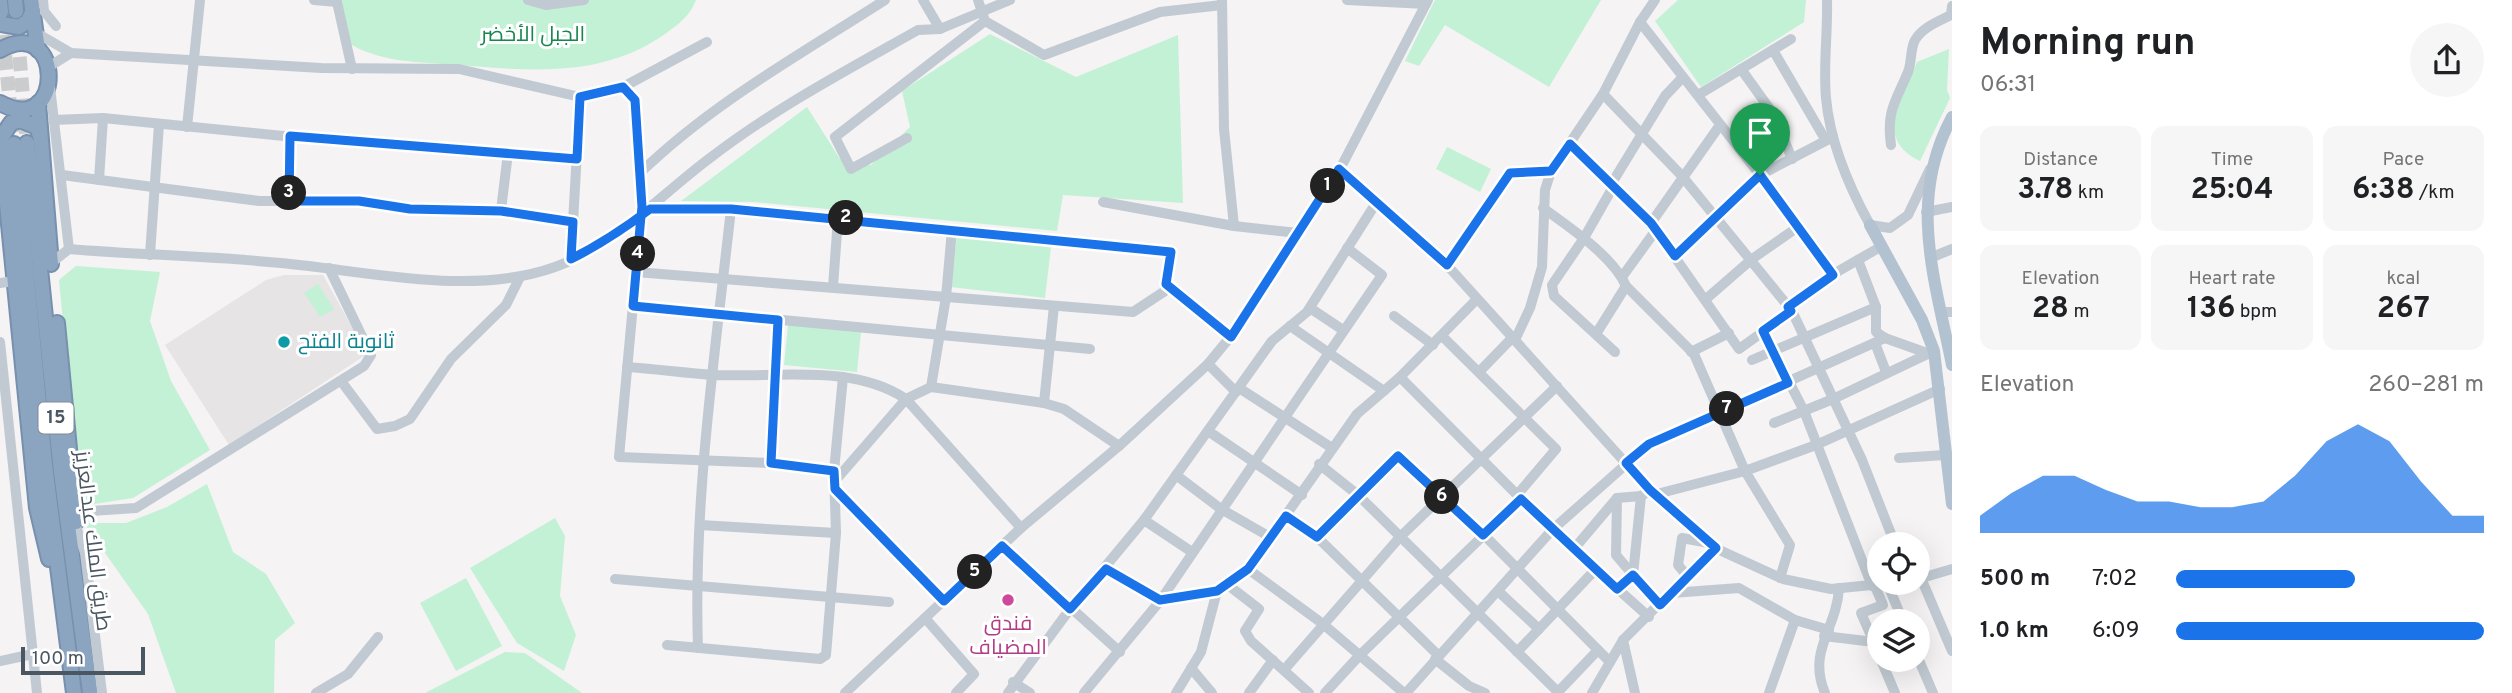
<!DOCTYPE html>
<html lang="en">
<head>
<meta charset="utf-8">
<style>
	body { margin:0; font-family:Overpass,Cairo,sans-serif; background:#f6f6f6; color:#202124; height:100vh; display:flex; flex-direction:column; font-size:26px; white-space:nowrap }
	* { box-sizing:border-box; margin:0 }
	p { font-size:23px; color:#757577 }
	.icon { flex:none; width:38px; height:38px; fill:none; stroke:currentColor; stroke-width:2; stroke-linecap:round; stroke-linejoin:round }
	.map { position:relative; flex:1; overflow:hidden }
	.drawer { display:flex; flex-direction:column; background:#fff; width:560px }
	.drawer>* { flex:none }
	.tools { position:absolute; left:1867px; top:532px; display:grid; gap:14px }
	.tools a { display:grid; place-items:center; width:63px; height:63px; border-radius:50%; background:#fff; box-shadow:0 7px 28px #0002; font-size:35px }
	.scale { position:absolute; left:21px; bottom:18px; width:124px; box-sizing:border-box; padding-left:7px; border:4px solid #4a5661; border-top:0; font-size:19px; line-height:24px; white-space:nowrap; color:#4a5661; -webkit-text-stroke:5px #fff; paint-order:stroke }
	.pin { position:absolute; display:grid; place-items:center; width:60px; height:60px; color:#fff; margin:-72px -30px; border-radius:50% 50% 50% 0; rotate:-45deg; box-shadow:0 0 7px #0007 }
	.pin .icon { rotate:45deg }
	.km { position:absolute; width:35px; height:35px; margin:-18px; border-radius:50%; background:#222; color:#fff; font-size:19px; line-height:35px; text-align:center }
	.round { display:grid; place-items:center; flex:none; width:74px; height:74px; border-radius:37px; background:#f6f6f6 }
	.headline { display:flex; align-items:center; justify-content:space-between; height:119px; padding:0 28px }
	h1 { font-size:38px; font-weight:700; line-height:52px }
	.figures { display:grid; grid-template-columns:repeat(3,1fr); gap:10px; height:119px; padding:7px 28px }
	.figures div { display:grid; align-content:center; border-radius:14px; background:#f6f6f6; text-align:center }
	.figures b { font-size:30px; font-weight:700 }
	.figures small { font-size:19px; font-weight:400 }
	.figures p { font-size:19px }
	.chart { height:196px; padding:14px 28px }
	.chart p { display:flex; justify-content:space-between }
	.chart svg { width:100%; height:126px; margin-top:7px; fill:#1a73e8; opacity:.7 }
	ul { padding:0 28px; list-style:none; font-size:23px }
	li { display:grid; grid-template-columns:112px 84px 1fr; align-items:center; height:52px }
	li i { height:18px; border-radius:9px; background:#1a73e8 }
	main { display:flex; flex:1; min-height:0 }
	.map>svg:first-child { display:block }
	.education { fill:#e6e4e5 }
	.green { fill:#c3f1d5 }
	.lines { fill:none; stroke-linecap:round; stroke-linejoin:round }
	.highway-tunnel { stroke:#caccce; stroke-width:14; stroke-dasharray:14 7; stroke-linecap:butt }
	.highway-casing { stroke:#7690ad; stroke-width:18 }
	.minor { stroke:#c1cad2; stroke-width:10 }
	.major { stroke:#b3c2d1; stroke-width:12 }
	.highway { stroke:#8ba5c1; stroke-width:14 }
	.route-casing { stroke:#fff; stroke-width:14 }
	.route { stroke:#1a73e8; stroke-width:9 }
	.culture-dot { fill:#0f9aa8; stroke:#fff; stroke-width:2.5 }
	.hotel-dot { fill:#d1479c; stroke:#fff; stroke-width:2.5 }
	.labels { text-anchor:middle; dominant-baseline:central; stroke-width:6; stroke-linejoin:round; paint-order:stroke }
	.shield { fill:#fff; stroke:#808990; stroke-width:2 }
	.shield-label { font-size:19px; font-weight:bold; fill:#4a5661 }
	.park-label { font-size:21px; fill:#17864f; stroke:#fff }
	.culture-label { font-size:21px; fill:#0d838f; stroke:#fff; text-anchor:start }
	.street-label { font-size:21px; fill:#4a5661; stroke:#fff }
	.hotel-label { font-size:21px; fill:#b23c85; stroke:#fff }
</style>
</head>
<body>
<main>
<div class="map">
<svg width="1952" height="693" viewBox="0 0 1952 693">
	<rect width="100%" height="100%" fill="#f5f3f3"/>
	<path class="education" d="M 284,275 L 323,275 L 367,354 L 229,445 L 165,345 L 266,280 Z"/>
	<g class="green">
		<path d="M 337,0 L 696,0 C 689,17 680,23 665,34 C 603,78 530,71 459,65 C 419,62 379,63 345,41 Z"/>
		<path d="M 1435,0 L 1601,0 L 1549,87 L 1445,25 L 1419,66 L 1405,61 Z"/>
		<path d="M 1678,0 L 1806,0 L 1804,22 L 1701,87 L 1655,21 Z"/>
		<path d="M 990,34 L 1076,77 L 1178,35 L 1183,203 L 1063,195 L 1057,231 L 754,202 L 681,201 L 807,107 L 840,159 L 871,165 L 910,127 L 902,91 Z"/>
		<path d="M 1949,49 L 1947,90 L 1950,98 L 1920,161 C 1873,138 1902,100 1917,62 Z"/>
		<path d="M 1447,147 L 1491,169 L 1480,192 L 1436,169 Z"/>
		<path d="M 957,235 L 1051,247 L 1045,298 L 951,287 Z"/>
		<path d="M 76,266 L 160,272 L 150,321 L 171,381 L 210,450 L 133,498 L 81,506 L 59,280 Z"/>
		<path d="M 318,284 L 334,309 L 320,317 L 304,293 Z"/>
		<path d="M 788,325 L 861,332 L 857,372 L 784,365 Z"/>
		<path d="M 207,484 L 233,552 L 266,574 L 295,623 L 275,640 L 274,693 L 176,693 L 148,614 L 84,523 L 126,523 L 167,507 Z"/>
		<path d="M 555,518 L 565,536 L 560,596 L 576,635 L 564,671 L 517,643 L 470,568 Z"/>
		<path d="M 466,578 L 502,646 L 456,671 L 420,603 Z"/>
		<path d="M 505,652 L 525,653 L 582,693 L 425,693 Z"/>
	</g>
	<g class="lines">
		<g class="highway-tunnel">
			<path d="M 1,14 L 14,144"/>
			<path d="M 16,15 L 27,143"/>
		</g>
		<g class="highway-casing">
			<g id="highway">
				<path d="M 15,0 L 16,11"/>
				<path d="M 31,0 L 38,50"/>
				<path d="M 0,2 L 1,12"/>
				<path d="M 0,24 L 19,27 L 28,21 L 33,11"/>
				<path d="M 0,50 C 64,13 66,139 0,103"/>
				<path d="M 38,103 L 51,264"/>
				<path d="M 0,133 L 37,508 L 49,559"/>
				<path d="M 1,138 L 11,123 L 20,120 L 37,127 L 40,136"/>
				<path d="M 27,143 L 61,472 L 90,693"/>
				<path d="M 14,144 L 45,465 L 74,693"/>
				<path d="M 57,323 L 76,522"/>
			</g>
		</g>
		<g class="minor">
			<path d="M 43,0 L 44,11 L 56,26"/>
			<path d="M 314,0 L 337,2 L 352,69"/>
			<path d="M 528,0 L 546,5 L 584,0"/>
			<path d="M 923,0 L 940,29"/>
			<path d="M 978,0 L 985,21 L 1044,55 L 1160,12 L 1222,5"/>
			<path d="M 1222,0 L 1224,129 L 1234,226"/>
			<path d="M 1347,0 L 1426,4"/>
			<path d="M 1827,0 C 1828,32 1823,65 1826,98 C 1830,143 1848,185 1870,225 L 1890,228 L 1908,215 L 1930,169"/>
			<path d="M 1640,22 L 1760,175 L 1833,275"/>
			<path d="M 35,32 L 71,53 L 321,68 L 459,69 L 580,97 L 623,87 L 707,42"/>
			<path d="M 1773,50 L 1825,139"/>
			<path d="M 50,66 L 71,53"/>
			<path d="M 1741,69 L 1774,115 L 1792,159"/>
			<path d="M 50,87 L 69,249"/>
			<path d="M 623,87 L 635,100 L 642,207 L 619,457 L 771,463 L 834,471"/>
			<path d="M 1603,94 L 1682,176 L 1792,311 L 1862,460 L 1895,544"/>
			<path d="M 1698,95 L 1791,39"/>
			<path d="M 53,120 L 103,118 L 323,140 L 577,159"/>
			<path d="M 187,127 L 200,0"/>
			<path d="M 907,138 L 851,169 L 835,137 L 985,21"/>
			<path d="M 1570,144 L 1651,223 L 1739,349 L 1792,311"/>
			<path d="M 1891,145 C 1886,111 1896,101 1908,72 C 1912,62 1910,49 1915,40 C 1923,27 1939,21 1951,15 L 1952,6"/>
			<path d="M 1340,169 L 1447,265 L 1650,490 L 1715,548 L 1783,579 L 1831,589 L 1892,583"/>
			<path d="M 640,173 C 712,103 801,54 885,0"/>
			<path d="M 62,175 L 259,201 L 359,201 L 410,209 L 501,210 L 573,222"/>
			<path d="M 99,180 L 103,118"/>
			<path d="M 1612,183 L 1665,96 L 1682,78"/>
			<path d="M 1613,187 L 1584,238 L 1552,285 L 1554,296 L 1615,352"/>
			<path d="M 289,201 L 290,136"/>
			<path d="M 1103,202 L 1234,226 L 1298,233"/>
			<path d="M 1543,208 C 1569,227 1613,256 1626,286 L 1694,354 L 1745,471 L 1790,545 L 1780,578"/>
			<path d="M 501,210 L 508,153"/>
			<path d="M 1926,212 L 1952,207"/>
			<path d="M 1651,223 L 1720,125"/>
			<path d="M 150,255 L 159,124"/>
			<path d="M 1675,256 L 1760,175 L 1833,137"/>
			<path d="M 1930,258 L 1952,249"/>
			<path d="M 571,259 L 580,97"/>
			<path d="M 1858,260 L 1876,307 L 1876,332 L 1885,338 L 1927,353"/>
			<path d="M 51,263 L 69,249 C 140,255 211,256 281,263 C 368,271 471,297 555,267 C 616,245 659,196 710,158 C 775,108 847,70 918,30 L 940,29 L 1010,0"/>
			<path d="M 1447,265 L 1488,209 L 1510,173 L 1551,171"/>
			<path d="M 636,272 L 1133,312 L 1165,291 L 1171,252 L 731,209 L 650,209"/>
			<path d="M 1622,277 L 1656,230"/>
			<path d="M 0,283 L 14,281"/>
			<path d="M 1166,284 L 1231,336"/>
			<path d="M 833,287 L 838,218"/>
			<path d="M 1706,299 L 1752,259 L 1798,227"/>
			<path d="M 633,306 L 1090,349"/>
			<path d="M 1789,307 L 1823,280 L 1882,246"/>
			<path d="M 1310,308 L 1343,330"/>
			<path d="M 1940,312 L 1952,312"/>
			<path d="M 1394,316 L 1433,345"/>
			<path d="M 1290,326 L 1384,391"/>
			<path d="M 1763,331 L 1804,411 L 1872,586"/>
			<path d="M 1596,334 L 1626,286"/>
			<path d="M 1442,336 L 1556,449 L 1517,495"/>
			<path d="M 1515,340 L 1530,308 L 1542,267 L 1545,190 L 1551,171 L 1603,94 L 1640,22 L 1655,0"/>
			<path d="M 0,342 L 37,693"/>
			<path d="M 1875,343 L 1886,372"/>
			<path d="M 1691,352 L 1729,333"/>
			<path d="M 1752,360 L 1876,307"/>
			<path d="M 1208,364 L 1236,392"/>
			<path d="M 627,367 C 656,369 685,373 714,375 C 776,378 852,363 906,399 L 1021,528"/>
			<path d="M 1480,371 L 1512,338"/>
			<path d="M 1400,377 L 1552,530 L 1649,617"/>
			<path d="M 341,381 L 377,429 L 395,426 L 410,419 L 451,359 L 506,305 L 520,277"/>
			<path d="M 931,387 L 946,297 L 952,230"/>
			<path d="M 1239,388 L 1332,448"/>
			<path d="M 1044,403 L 1054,306"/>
			<path d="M 1774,423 L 1833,399 L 1934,351"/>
			<path d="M 1208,431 L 1302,495"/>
			<path d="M 1899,458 L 1945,455"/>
			<path d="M 771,463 L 778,319"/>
			<path d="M 1319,464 L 1358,495 L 1558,692 L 1598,650"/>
			<path d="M 1176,475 L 1221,509 L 1270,537"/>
			<path d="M 834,482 L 906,399 L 931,387 L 1044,403 L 1064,409 L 1119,446"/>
			<path d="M 835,489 L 944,601"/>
			<path d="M 1650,490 L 1641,496 L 1633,575 L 1660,605"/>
			<path d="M 1657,494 L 1745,471 L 1816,445 L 1940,389"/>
			<path d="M 76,512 L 136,508 L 364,366 L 371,355 L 329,268"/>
			<path d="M 1286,516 L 1317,537 L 1438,655"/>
			<path d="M 1144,520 L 1192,552"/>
			<path d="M 700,525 L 836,533"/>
			<path d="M 76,526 L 85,553 L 102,693"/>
			<path d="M 1317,537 L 1398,456 L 1484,535 L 1610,662"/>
			<path d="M 1002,546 L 1120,652"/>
			<path d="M 1573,550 L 1617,498"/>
			<path d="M 1106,569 L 1160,601 L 1217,591 L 1248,569 L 1357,414 L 1400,377 L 1477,299"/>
			<path d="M 1248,569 L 1323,624 L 1404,693"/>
			<path d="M 1688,577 L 1678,565 L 1682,538 L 1709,543"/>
			<path d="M 1921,578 L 1952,651"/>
			<path d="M 615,579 L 889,602"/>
			<path d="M 1918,579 L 1952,569"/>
			<path d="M 1887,583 L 1903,621"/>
			<path d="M 1228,585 L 1259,609 L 1245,631 L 1251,641 L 1309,693"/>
			<path d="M 1875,586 L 1883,605 L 1861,613 L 1880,656"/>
			<path d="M 1617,589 L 1633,575 L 1616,555 L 1617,498 L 1641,496"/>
			<path d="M 1498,591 L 1539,629"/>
			<path d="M 1672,593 L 1739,588 L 1795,620 L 1829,630"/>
			<path d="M 925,618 L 974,674 L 956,693"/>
			<path d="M 1824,636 L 1874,642"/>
			<path d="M 1623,640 L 1635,693"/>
			<path d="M 667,645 L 820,659 L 826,655 L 836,533 L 834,471 L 843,377"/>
			<path d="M 698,648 C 693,502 715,354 731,209"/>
			<path d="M 1517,652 L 1595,570"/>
			<path d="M 1918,658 L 1933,693"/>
			<path d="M 1435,659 L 1469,686 L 1485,693"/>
			<path d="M 1881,660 L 1895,693"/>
			<path d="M 0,661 L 33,654"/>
			<path d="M 1191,668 L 1212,693"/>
			<path d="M 1284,670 L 1400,537 L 1557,386"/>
			<path d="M 1013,682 L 1030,693"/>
			<path d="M 316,693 L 348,674 L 378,637"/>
			<path d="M 845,693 L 1021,528 L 1119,446 L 1208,364 L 1231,336 L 1340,169 L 1428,0"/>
			<path d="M 1008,693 L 1070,609 L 1144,520 L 1272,341 L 1307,312 L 1376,203"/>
			<path d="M 1084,693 L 1160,601 L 1382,275 L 1347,248"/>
			<path d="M 1176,693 L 1201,652 L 1217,591"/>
			<path d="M 1249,693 L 1273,660"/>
			<path d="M 1325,693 L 1359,656 L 1521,499"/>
			<path d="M 1406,693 L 1552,530 L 1649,444 L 1885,338"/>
			<path d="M 1592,693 L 1623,640 L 1715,548"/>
			<path d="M 1769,693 L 1795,620"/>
			<path d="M 1825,693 C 1807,650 1837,629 1839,588"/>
		</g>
		<g class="major">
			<path d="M 1952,117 C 1907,200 1935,279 1952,365"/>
			<path d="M 1870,225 L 1922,320 L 1934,351 L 1952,504"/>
		</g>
		<use href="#highway" class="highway"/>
	</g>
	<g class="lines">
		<g class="route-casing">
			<path id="route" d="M 1760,175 L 1675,256 L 1651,223 L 1570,144 L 1551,171 L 1510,173 L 1447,265 L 1339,169 L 1231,337 L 1166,284 L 1171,252 L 731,209 L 650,209 C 625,228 599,245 571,259 L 573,222 L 501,211 L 410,209 L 359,201 L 289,201 L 290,136 L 577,159 L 580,97 L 623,87 L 635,100 L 642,207 L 641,216 L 633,306 L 778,320 L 771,463 L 834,471 L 835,489 L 944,601 L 1002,546 L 1070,609 L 1106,569 L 1160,600 L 1217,591 L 1248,569 L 1286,516 L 1317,537 L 1398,456 L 1483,535 L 1521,499 L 1617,589 L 1633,575 L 1660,605 L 1716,548 L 1650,490 L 1626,463 L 1649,444 L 1788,383 L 1763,331 L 1791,311 L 1788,307 L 1833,275 L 1760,175"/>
		</g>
		<use href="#route" class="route"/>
	</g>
	<circle class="culture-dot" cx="284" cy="342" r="7"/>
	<circle class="hotel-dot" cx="1008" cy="600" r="7"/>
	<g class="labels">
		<rect class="shield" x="38.5" y="402.5" width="35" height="31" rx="5"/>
		<g class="shield-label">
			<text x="56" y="418">15</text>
		</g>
		<g class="park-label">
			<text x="533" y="35">الجبل الأخضر</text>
		</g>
		<g class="culture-label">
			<text x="298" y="342">ثانوية الفتح</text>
		</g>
		<g class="street-label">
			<text transform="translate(92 541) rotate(83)">طريق الملك عبدالعزيز</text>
		</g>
		<g class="hotel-label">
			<text x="1008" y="624">فندق<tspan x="1008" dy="24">المضياف</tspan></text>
		</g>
	</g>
</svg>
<div class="tools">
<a><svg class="icon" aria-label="locate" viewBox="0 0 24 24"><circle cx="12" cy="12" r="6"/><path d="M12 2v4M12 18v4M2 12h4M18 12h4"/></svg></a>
<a><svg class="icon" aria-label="layers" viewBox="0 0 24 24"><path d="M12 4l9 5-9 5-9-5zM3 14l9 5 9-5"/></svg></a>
</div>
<div class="scale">100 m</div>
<div class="pin" style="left:1760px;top:175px;background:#1e9e55"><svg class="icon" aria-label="arrive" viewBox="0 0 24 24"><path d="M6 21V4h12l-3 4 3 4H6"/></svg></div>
<b class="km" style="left:1328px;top:186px">1</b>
<b class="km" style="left:846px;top:218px">2</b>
<b class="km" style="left:289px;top:193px">3</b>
<b class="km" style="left:638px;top:254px">4</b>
<b class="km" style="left:975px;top:572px">5</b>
<b class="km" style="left:1442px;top:497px">6</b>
<b class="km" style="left:1727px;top:409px">7</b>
</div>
<section class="drawer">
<div class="headline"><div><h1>Morning run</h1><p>06:31</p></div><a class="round"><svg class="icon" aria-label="share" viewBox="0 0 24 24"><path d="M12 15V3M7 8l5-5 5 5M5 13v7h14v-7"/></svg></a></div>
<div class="figures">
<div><p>Distance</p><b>3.78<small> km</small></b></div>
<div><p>Time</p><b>25:04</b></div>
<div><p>Pace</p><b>6:38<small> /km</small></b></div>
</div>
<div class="figures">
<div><p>Elevation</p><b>28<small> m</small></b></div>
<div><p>Heart rate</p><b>136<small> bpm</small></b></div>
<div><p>kcal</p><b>267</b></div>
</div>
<div class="chart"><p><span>Elevation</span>260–281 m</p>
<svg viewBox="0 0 160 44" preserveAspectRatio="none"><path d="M0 44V38L10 30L20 24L30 24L40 29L50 33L60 33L70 35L80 35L90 33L100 24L110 12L120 6L130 12L140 26L150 38L160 38V44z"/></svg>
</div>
<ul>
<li><b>500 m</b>7:02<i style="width:58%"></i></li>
<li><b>1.0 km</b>6:09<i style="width:100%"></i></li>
</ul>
</section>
</main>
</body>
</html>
